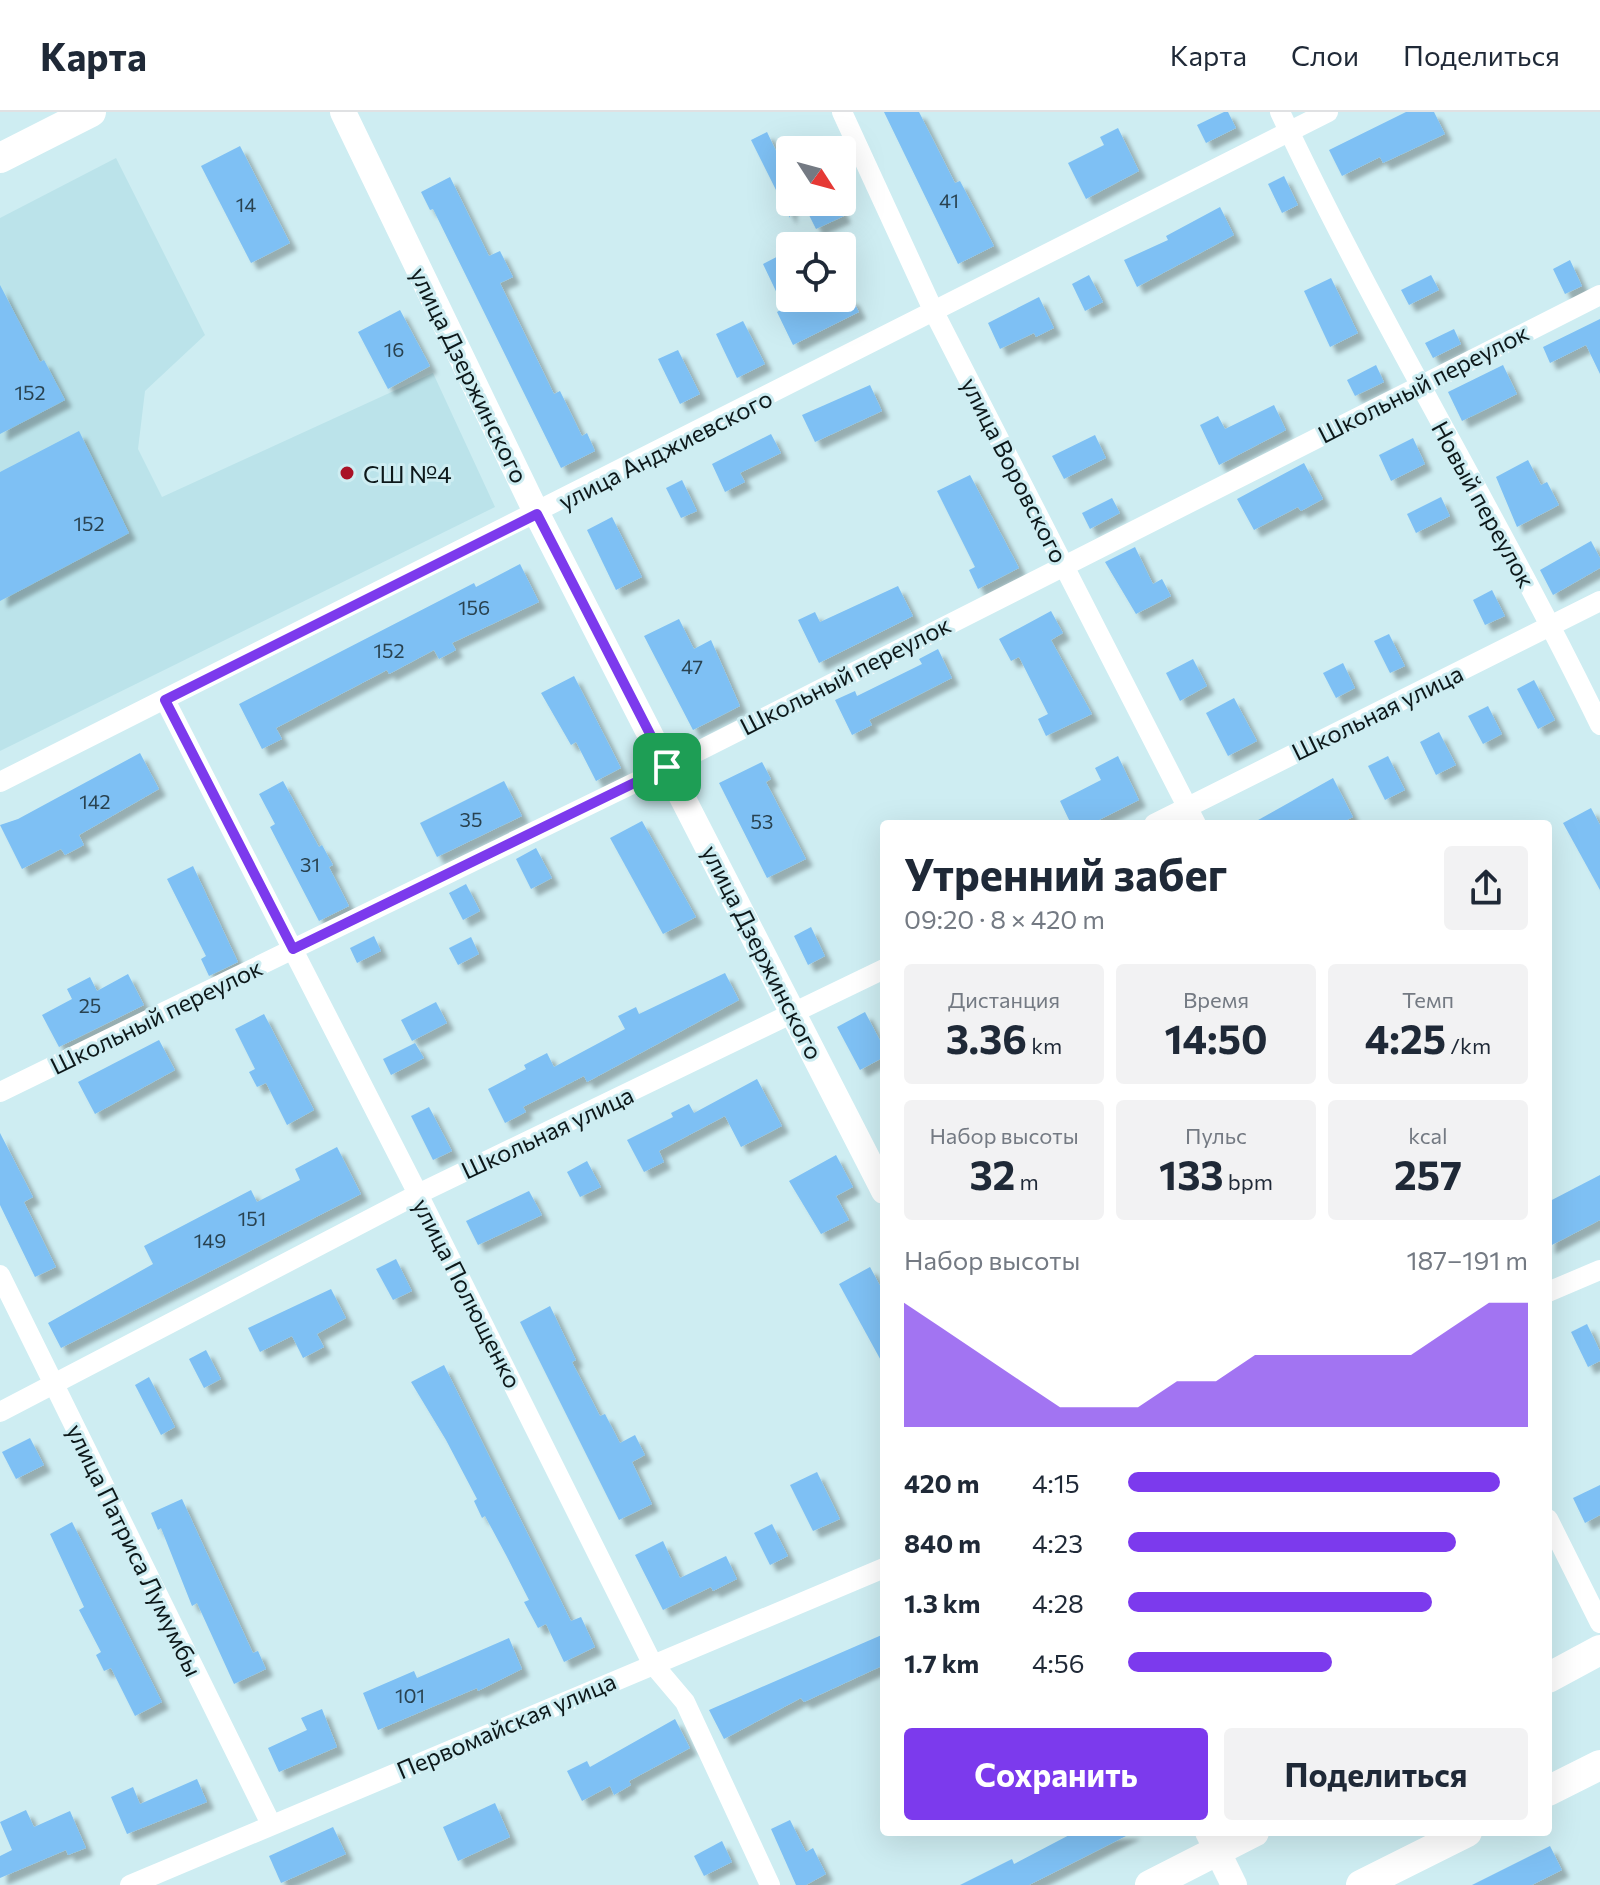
<!DOCTYPE html>
<html lang="ru">
<head>
<meta charset="utf-8">
<style>
	body { margin:0; font-family:Commissioner,sans-serif; background:#f2f2f3; color:#1f2937; height:100vh; display:flex; flex-direction:column; font-size:30px; white-space:nowrap }
	* { box-sizing:border-box; margin:0 }
	p { font-size:26px; color:#747a83 }
	.icon { flex:none; width:44px; height:44px; fill:none; stroke:currentColor; stroke-width:2; stroke-linecap:round; stroke-linejoin:round }
	.map { position:relative; flex:1; overflow:hidden }
	.panel { position:absolute; left:880px; top:708px; width:672px; height:1016px; display:flex; flex-direction:column; background:#fff; border-radius:8px; box-shadow:0 8px 32px #0002 }
	.panel>* { flex:none }
	.needle { width:52px; rotate:126deg }
	.buttons { position:absolute; left:776px; top:24px; display:grid; gap:16px }
	.buttons a { display:grid; place-items:center; width:80px; height:80px; border-radius:8px; background:#fff; box-shadow:0 8px 32px #0002; font-size:40px }
	.pin { position:absolute; display:grid; place-items:center; width:68px; height:68px; color:#fff; margin:-34px; border-radius:16px; box-shadow:0 4px 12px #0006 }
	.round { display:grid; place-items:center; flex:none; width:84px; height:84px; border-radius:8px; background:#f2f2f3 }
	.headline { display:flex; align-items:center; justify-content:space-between; height:136px; padding:0 24px }
	h1 { font-size:44px; font-weight:700; line-height:60px }
	.figures { display:grid; grid-template-columns:repeat(3,1fr); gap:12px; height:136px; padding:8px 24px }
	.figures div { display:grid; align-content:center; border-radius:8px; background:#f2f2f3; text-align:center }
	.figures b { font-size:40px; font-weight:700 }
	.figures small { font-size:22px; font-weight:400 }
	.figures p { font-size:22px }
	.chart { height:224px; padding:16px 24px }
	.chart p { display:flex; justify-content:space-between }
	.chart svg { width:100%; height:144px; margin-top:8px; fill:#7c3aed; opacity:.7 }
	.cta { display:flex; gap:16px; margin-top:auto; padding:16px 24px }
	.cta a { flex:1; height:92px; border-radius:8px; background:#7c3aed; color:#fff; font-size:32px; font-weight:700; line-height:92px; text-align:center }
	.cta a+a { background:#f2f2f3; color:#1f2937 }
	ul { padding:0 24px; list-style:none; font-size:26px }
	li { display:grid; grid-template-columns:128px 96px 1fr; align-items:center; height:60px }
	li i { height:20px; border-radius:10px; background:#7c3aed }
	header { display:flex; align-items:center; gap:48px; box-sizing:border-box; height:112px; padding:0 40px; background:#fff; border-bottom:2px solid #e0e1e3 }
	header strong { font-size:38px }
	nav { display:flex; gap:44px; margin-inline-start:auto; font-size:28px }
	.map>svg:first-child { display:block }
	.built { fill:#bbe3ea }
	.building { fill:#7ec0f4; filter:url(#shadow) }
	.lines { fill:none; stroke-linecap:round; stroke-linejoin:round }
	.street { stroke:#fff; stroke-width:20 }
	.secondary { stroke:#fff; stroke-width:26 }
	.primary { stroke:#fff; stroke-width:30 }
	.route-casing { stroke:#fff; stroke-width:16 }
	.route { stroke:#7c3aed; stroke-width:10 }
	.poi-dot { fill:#a91226; stroke:#ceedf2; stroke-width:3 }
	.labels { text-anchor:middle; dominant-baseline:central; stroke-width:6; stroke-linejoin:round; paint-order:stroke }
	.number-label { font-size:20px; fill:#294250 }
	.street-label { font-size:24px; fill:#0d181a; stroke:#ceedf2 }
	.poi-label { font-size:24px; fill:#0d181a; stroke:#ceedf2; text-anchor:start }
</style>
</head>
<body>
<header>
<strong>Карта</strong>
<nav><a>Карта</a><a>Слои</a><a>Поделиться</a></nav>
</header>
<div class="map">
<svg width="1600" height="1773" viewBox="0 0 1600 1773">
	<defs>
		<filter id="shadow"><feDropShadow dx="7" dy="7" stdDeviation="2" flood-color="#0004"/></filter>
	</defs>
	<rect width="100%" height="100%" fill="#ceedf2"/>
	<path class="built" d="M 116,46 L 205,223 L 145,279 L 138,337 L 162,385 L 433,261 L 495,395 L 0,639 L 0,106 Z"/>
	<g class="building">
		<path d="M 884,0 L 919,0 L 955,71 L 960,69 L 994,134 L 958,152 Z"/>
		<path d="M 1224,0 L 1228,0 L 1236,16 L 1206,31 L 1197,13 Z"/>
		<path d="M 1406,0 L 1434,0 L 1445,22 L 1383,51 L 1380,45 L 1342,64 L 1329,38 Z"/>
		<path d="M 1118,16 L 1139,59 L 1086,87 L 1068,51 L 1104,33 L 1100,25 Z"/>
		<path d="M 767,20 L 790,68 L 790,106 L 751,28 Z"/>
		<path d="M 240,34 L 290,131 L 251,151 L 201,54 Z"/>
		<path d="M 1284,64 L 1298,93 L 1282,101 L 1268,72 Z"/>
		<path d="M 450,65 L 489,144 L 500,139 L 513,165 L 500,171 L 554,282 L 560,279 L 582,324 L 587,321 L 595,339 L 561,356 L 433,97 L 430,98 L 421,80 Z"/>
		<path d="M 825,90 L 837,90 L 844,104 L 816,117 L 807,99 Z"/>
		<path d="M 1220,95 L 1234,123 L 1137,175 L 1124,148 L 1168,128 L 1166,124 Z"/>
		<path d="M 790,138 L 790,193 L 804,186 L 852,186 L 859,200 L 793,233 L 777,200 L 784,196 L 763,152 Z"/>
		<path d="M 1570,148 L 1582,174 L 1565,182 L 1553,157 Z"/>
		<path d="M 1089,163 L 1103,190 L 1085,199 L 1072,172 Z"/>
		<path d="M 1431,163 L 1439,178 L 1409,193 L 1401,178 Z"/>
		<path d="M 1331,166 L 1358,221 L 1330,235 L 1304,179 Z"/>
		<path d="M 0,173 L 40,250 L 44,248 L 65,288 L 0,322 Z"/>
		<path d="M 1039,185 L 1054,216 L 1036,225 L 1034,221 L 1000,237 L 988,211 Z"/>
		<path d="M 400,198 L 430,254 L 388,277 L 358,220 Z"/>
		<path d="M 1600,207 L 1600,262 L 1586,233 L 1550,251 L 1543,235 Z"/>
		<path d="M 743,209 L 765,252 L 737,266 L 716,222 Z"/>
		<path d="M 1454,217 L 1461,232 L 1433,246 L 1425,231 Z"/>
		<path d="M 678,238 L 700,282 L 680,292 L 658,247 Z"/>
		<path d="M 1376,253 L 1384,270 L 1355,284 L 1347,268 Z"/>
		<path d="M 1503,253 L 1517,282 L 1462,309 L 1448,280 Z"/>
		<path d="M 870,273 L 882,299 L 815,330 L 802,303 Z"/>
		<path d="M 1274,293 L 1286,318 L 1219,353 L 1200,313 L 1218,304 L 1225,317 Z"/>
		<path d="M 79,319 L 129,421 L 0,489 L 0,360 Z"/>
		<path d="M 771,322 L 781,341 L 740,361 L 745,370 L 725,380 L 712,352 Z"/>
		<path d="M 1095,323 L 1106,346 L 1064,367 L 1052,344 Z"/>
		<path d="M 1413,326 L 1425,352 L 1391,369 L 1379,343 Z"/>
		<path d="M 1528,348 L 1541,373 L 1547,370 L 1559,393 L 1517,415 L 1496,365 Z"/>
		<path d="M 1304,351 L 1323,387 L 1301,399 L 1298,395 L 1254,418 L 1237,387 Z"/>
		<path d="M 970,363 L 1019,456 L 978,477 L 969,458 L 975,455 L 937,379 Z"/>
		<path d="M 682,368 L 697,399 L 681,406 L 666,376 Z"/>
		<path d="M 1441,385 L 1450,404 L 1416,421 L 1407,402 Z"/>
		<path d="M 1112,386 L 1120,401 L 1090,417 L 1082,401 Z"/>
		<path d="M 612,405 L 642,465 L 616,478 L 587,418 Z"/>
		<path d="M 1591,429 L 1600,446 L 1600,456 L 1553,483 L 1540,458 Z"/>
		<path d="M 1135,435 L 1153,472 L 1162,467 L 1171,484 L 1136,502 L 1105,450 Z"/>
		<path d="M 520,452 L 539,490 L 452,531 L 456,538 L 439,547 L 434,538 L 389,562 L 387,558 L 276,616 L 282,627 L 262,637 L 239,592 L 474,471 L 476,475 Z"/>
		<path d="M 898,474 L 913,504 L 819,551 L 798,508 L 815,500 L 820,510 Z"/>
		<path d="M 1492,478 L 1505,504 L 1485,513 L 1473,488 Z"/>
		<path d="M 1051,499 L 1063,521 L 1051,528 L 1092,602 L 1046,624 L 1038,607 L 1048,602 L 1019,545 L 1011,549 L 999,527 Z"/>
		<path d="M 679,507 L 694,537 L 711,528 L 740,594 L 693,618 L 644,524 Z"/>
		<path d="M 1389,522 L 1405,554 L 1390,561 L 1374,529 Z"/>
		<path d="M 938,537 L 952,566 L 869,608 L 872,613 L 852,623 L 835,588 L 855,579 L 857,584 L 922,552 L 919,547 Z"/>
		<path d="M 1193,547 L 1207,574 L 1180,589 L 1166,561 Z"/>
		<path d="M 1343,551 L 1355,576 L 1336,586 L 1323,561 Z"/>
		<path d="M 574,564 L 621,656 L 596,669 L 576,630 L 571,633 L 541,581 Z"/>
		<path d="M 1534,568 L 1555,608 L 1538,617 L 1517,577 Z"/>
		<path d="M 1234,586 L 1257,629 L 1228,644 L 1206,601 Z"/>
		<path d="M 1488,594 L 1502,622 L 1483,632 L 1468,604 Z"/>
		<path d="M 1439,620 L 1456,653 L 1436,663 L 1420,630 Z"/>
		<path d="M 140,641 L 159,677 L 79,723 L 84,733 L 65,743 L 61,737 L 22,757 L 0,713 L 18,707 Z"/>
		<path d="M 1118,644 L 1139,688 L 1091,712 L 1071,712 L 1060,689 L 1101,668 L 1095,656 Z"/>
		<path d="M 1388,644 L 1405,678 L 1385,688 L 1368,654 Z"/>
		<path d="M 762,650 L 771,667 L 766,670 L 806,747 L 767,766 L 719,671 Z"/>
		<path d="M 1333,666 L 1353,705 L 1339,712 L 1251,712 Z"/>
		<path d="M 283,669 L 319,735 L 322,733 L 333,753 L 329,755 L 349,794 L 319,809 L 270,715 L 275,712 L 259,682 Z"/>
		<path d="M 504,669 L 522,704 L 437,745 L 420,711 Z"/>
		<path d="M 1591,696 L 1600,713 L 1600,778 L 1563,711 Z"/>
		<path d="M 642,709 L 696,805 L 663,822 L 610,726 Z"/>
		<path d="M 536,736 L 552,766 L 531,777 L 516,747 Z"/>
		<path d="M 193,754 L 238,850 L 209,864 L 201,847 L 206,844 L 167,767 Z"/>
		<path d="M 466,772 L 480,799 L 463,808 L 449,781 Z"/>
		<path d="M 811,815 L 825,844 L 808,853 L 794,824 Z"/>
		<path d="M 374,824 L 381,839 L 357,851 L 350,836 Z"/>
		<path d="M 471,825 L 479,842 L 458,853 L 449,836 Z"/>
		<path d="M 725,861 L 739,888 L 587,970 L 584,964 L 523,995 L 526,1000 L 505,1011 L 488,977 L 526,957 L 524,953 L 547,941 L 554,955 L 625,917 L 618,904 L 636,895 L 639,902 Z"/>
		<path d="M 128,862 L 144,893 L 59,935 L 42,903 L 72,887 L 67,877 L 90,865 L 97,879 Z"/>
		<path d="M 436,890 L 447,911 L 412,929 L 401,908 Z"/>
		<path d="M 865,900 L 884,936 L 884,945 L 860,958 L 837,915 Z"/>
		<path d="M 264,902 L 314,998 L 287,1013 L 266,971 L 257,975 L 249,960 L 255,957 L 235,917 Z"/>
		<path d="M 159,928 L 175,958 L 95,1002 L 78,970 Z"/>
		<path d="M 415,931 L 424,946 L 391,963 L 383,947 Z"/>
		<path d="M 757,967 L 782,1014 L 741,1035 L 725,1004 L 659,1039 L 664,1050 L 644,1060 L 627,1028 L 673,1005 L 671,1001 L 689,992 L 694,1001 Z"/>
		<path d="M 429,995 L 452,1039 L 433,1048 L 411,1004 Z"/>
		<path d="M 0,1021 L 33,1085 L 24,1090 L 56,1155 L 35,1165 L 0,1093 Z"/>
		<path d="M 337,1035 L 361,1082 L 61,1236 L 48,1211 L 153,1152 L 144,1134 L 251,1078 L 257,1090 L 300,1068 L 295,1057 Z"/>
		<path d="M 836,1043 L 853,1075 L 836,1084 L 849,1108 L 821,1122 L 789,1069 Z"/>
		<path d="M 587,1049 L 601,1075 L 580,1085 L 567,1060 Z"/>
		<path d="M 1600,1063 L 1600,1108 L 1548,1135 L 1548,1090 Z"/>
		<path d="M 529,1079 L 542,1103 L 478,1133 L 466,1109 Z"/>
		<path d="M 396,1147 L 412,1179 L 393,1188 L 376,1157 Z"/>
		<path d="M 870,1155 L 884,1181 L 884,1254 L 839,1172 Z"/>
		<path d="M 331,1177 L 346,1206 L 317,1222 L 324,1235 L 303,1246 L 292,1224 L 260,1240 L 248,1216 Z"/>
		<path d="M 550,1194 L 576,1248 L 572,1250 L 600,1304 L 605,1302 L 620,1331 L 635,1323 L 645,1343 L 632,1350 L 652,1392 L 619,1408 L 520,1210 Z"/>
		<path d="M 1587,1212 L 1600,1239 L 1600,1249 L 1588,1255 L 1571,1220 Z"/>
		<path d="M 206,1238 L 221,1267 L 204,1276 L 189,1247 Z"/>
		<path d="M 444,1253 L 571,1509 L 581,1505 L 595,1535 L 564,1550 L 546,1512 L 538,1516 L 524,1490 L 529,1488 L 506,1443 L 485,1404 L 482,1406 L 474,1389 L 477,1387 L 446,1328 L 411,1270 Z"/>
		<path d="M 149,1265 L 175,1315 L 161,1323 L 135,1273 Z"/>
		<path d="M 30,1326 L 44,1353 L 16,1367 L 2,1340 Z"/>
		<path d="M 817,1360 L 840,1407 L 813,1419 L 790,1373 Z"/>
		<path d="M 1600,1373 L 1600,1403 L 1585,1411 L 1573,1386 Z"/>
		<path d="M 182,1387 L 253,1541 L 258,1539 L 266,1557 L 234,1572 L 197,1491 L 192,1494 L 161,1416 L 158,1418 L 151,1401 Z"/>
		<path d="M 72,1410 L 162,1590 L 135,1604 L 111,1556 L 104,1559 L 96,1543 L 101,1540 L 79,1498 L 84,1495 L 50,1422 Z"/>
		<path d="M 772,1412 L 788,1444 L 770,1453 L 754,1421 Z"/>
		<path d="M 663,1429 L 680,1466 L 726,1444 L 737,1467 L 713,1479 L 711,1475 L 663,1498 L 635,1443 Z"/>
		<path d="M 884,1522 L 884,1553 L 804,1590 L 801,1586 L 724,1627 L 709,1598 Z"/>
		<path d="M 509,1526 L 522,1557 L 478,1579 L 477,1576 L 378,1618 L 363,1581 L 414,1559 L 417,1566 Z"/>
		<path d="M 322,1597 L 337,1635 L 279,1660 L 268,1636 L 307,1618 L 301,1606 Z"/>
		<path d="M 675,1607 L 690,1636 L 629,1669 L 631,1673 L 614,1683 L 610,1674 L 582,1689 L 567,1659 L 587,1649 L 590,1655 Z"/>
		<path d="M 197,1667 L 207,1690 L 127,1722 L 111,1685 L 133,1675 L 140,1692 Z"/>
		<path d="M 495,1691 L 510,1725 L 458,1749 L 443,1715 Z"/>
		<path d="M 26,1698 L 34,1715 L 70,1699 L 86,1736 L 68,1743 L 66,1738 L 0,1766 L 0,1744 L 12,1738 L 0,1710 Z"/>
		<path d="M 790,1708 L 806,1740 L 813,1736 L 826,1762 L 806,1773 L 796,1773 L 771,1717 Z"/>
		<path d="M 333,1715 L 346,1742 L 281,1771 L 269,1744 Z"/>
		<path d="M 1075,1720 L 1134,1720 L 1029,1773 L 960,1773 L 1012,1747 L 1014,1752 Z"/>
		<path d="M 722,1729 L 732,1750 L 704,1764 L 694,1744 Z"/>
		<path d="M 1550,1734 L 1562,1758 L 1532,1773 L 1472,1773 Z"/>
	</g>
	<g class="lines">
		<g class="street">
			<path d="M 842,0 L 934,200 L 1196,712"/>
			<path d="M 1280,0 C 1378,209 1499,405 1600,613"/>
			<path d="M 165,588 L 418,1082 L 652,1551 L 685,1590 L 770,1773"/>
			<path d="M 0,670 L 1328,0"/>
			<path d="M 1154,712 L 1600,489"/>
			<path d="M 0,980 L 667,655 L 1600,183"/>
			<path d="M 0,1163 L 271,1712"/>
			<path d="M 1548,1180 L 1600,1158"/>
			<path d="M 0,1300 L 418,1082 L 884,857"/>
			<path d="M 1548,1407 L 1600,1511"/>
			<path d="M 130,1773 L 884,1456"/>
		</g>
		<g class="secondary">
			<path d="M 343,0 L 537,402 L 884,1079"/>
			<path d="M 1208,1720 L 1234,1773"/>
		</g>
		<g class="primary">
			<path d="M 0,46 L 91,0"/>
			<path d="M 1548,1566 L 1600,1538"/>
			<path d="M 1548,1679 L 1600,1653"/>
			<path d="M 1150,1773 L 1254,1720"/>
			<path d="M 1361,1773 L 1467,1720"/>
		</g>
	</g>
	<g class="lines">
		<g class="route-casing">
			<path id="route" d="M 537,402 L 667,655 L 293,837 L 165,588 Z"/>
		</g>
		<use href="#route" class="route"/>
	</g>
	<circle class="poi-dot" cx="347" cy="361" r="8"/>
	<g class="labels">
		<g class="number-label">
			<text x="949" y="88">41</text>
			<text x="246" y="92">14</text>
			<text x="394" y="237">16</text>
			<text x="30" y="280">152</text>
			<text x="89" y="411">152</text>
			<text x="474" y="495">156</text>
			<text x="389" y="538">152</text>
			<text x="692" y="554">47</text>
			<text x="95" y="689">142</text>
			<text x="471" y="707">35</text>
			<text x="762" y="709">53</text>
			<text x="310" y="752">31</text>
			<text x="90" y="893">25</text>
			<text x="252" y="1106">151</text>
			<text x="210" y="1128">149</text>
			<text x="410" y="1583">101</text>
		</g>
		<g class="street-label">
			<text transform="translate(470 263) rotate(64)">улица Дзержинского</text>
			<text transform="translate(1423 271) rotate(-27)">Школьный переулок</text>
			<text transform="translate(665 337) rotate(-27)">улица Анджиевского</text>
			<text transform="translate(1015 358) rotate(63)">улица Воровского</text>
			<text transform="translate(1484 392) rotate(61)">Новый переулок</text>
			<text transform="translate(845 563) rotate(-27)">Школьный переулок</text>
			<text transform="translate(1377 600) rotate(-26)">Школьная улица</text>
			<text transform="translate(763 840) rotate(63)">улица Дзержинского</text>
			<text transform="translate(156 904) rotate(-26)">Школьный переулок</text>
			<text transform="translate(547 1020) rotate(-25)">Школьная улица</text>
			<text transform="translate(468 1181) rotate(63)">улица Полющенко</text>
			<text transform="translate(135 1438) rotate(64)">улица Патриса Лумумбы</text>
			<text transform="translate(506 1613) rotate(-23)">Первомайская улица</text>
		</g>
		<g class="poi-label">
			<text x="363" y="361">СШ №4</text>
		</g>
	</g>
</svg>
<div class="buttons">
<a><svg class="needle" viewBox="-14 -14 28 28"><path d="M0-13l5 13h-10z" fill="#e53935"/><path d="M0 13l5-13h-10z" fill="#747a83"/></svg></a>
<a><svg class="icon" aria-label="locate" viewBox="0 0 24 24"><circle cx="12" cy="12" r="6"/><path d="M12 2v4M12 18v4M2 12h4M18 12h4"/></svg></a>
</div>
<div class="pin" style="left:667px;top:655px;background:#1e9e55"><svg class="icon" aria-label="arrive" viewBox="0 0 24 24"><path d="M6 21V4h12l-3 4 3 4H6"/></svg></div>
<section class="panel">
<div class="headline"><div><h1>Утренний забег</h1><p>09:20 · 8 × 420 m</p></div><a class="round"><svg class="icon" aria-label="share" viewBox="0 0 24 24"><path d="M12 15V3M7 8l5-5 5 5M5 13v7h14v-7"/></svg></a></div>
<div class="figures">
<div><p>Дистанция</p><b>3.36<small> km</small></b></div>
<div><p>Время</p><b>14:50</b></div>
<div><p>Темп</p><b>4:25<small> /km</small></b></div>
</div>
<div class="figures">
<div><p>Набор высоты</p><b>32<small> m</small></b></div>
<div><p>Пульс</p><b>133<small> bpm</small></b></div>
<div><p>kcal</p><b>257</b></div>
</div>
<div class="chart"><p><span>Набор высоты</span>187–191 m</p>
<svg viewBox="0 0 160 44" preserveAspectRatio="none"><path d="M0 44V6L10 14L20 22L30 30L40 38L50 38L60 38L70 30L80 30L90 22L100 22L110 22L120 22L130 22L140 14L150 6L160 6V44z"/></svg>
</div>
<ul>
<li><b>420 m</b>4:15<i style="width:93%"></i></li>
<li><b>840 m</b>4:23<i style="width:82%"></i></li>
<li><b>1.3 km</b>4:28<i style="width:76%"></i></li>
<li><b>1.7 km</b>4:56<i style="width:51%"></i></li>
</ul>
<div class="cta"><a>Сохранить</a><a>Поделиться</a></div>
</section>
</div>
</body>
</html>
